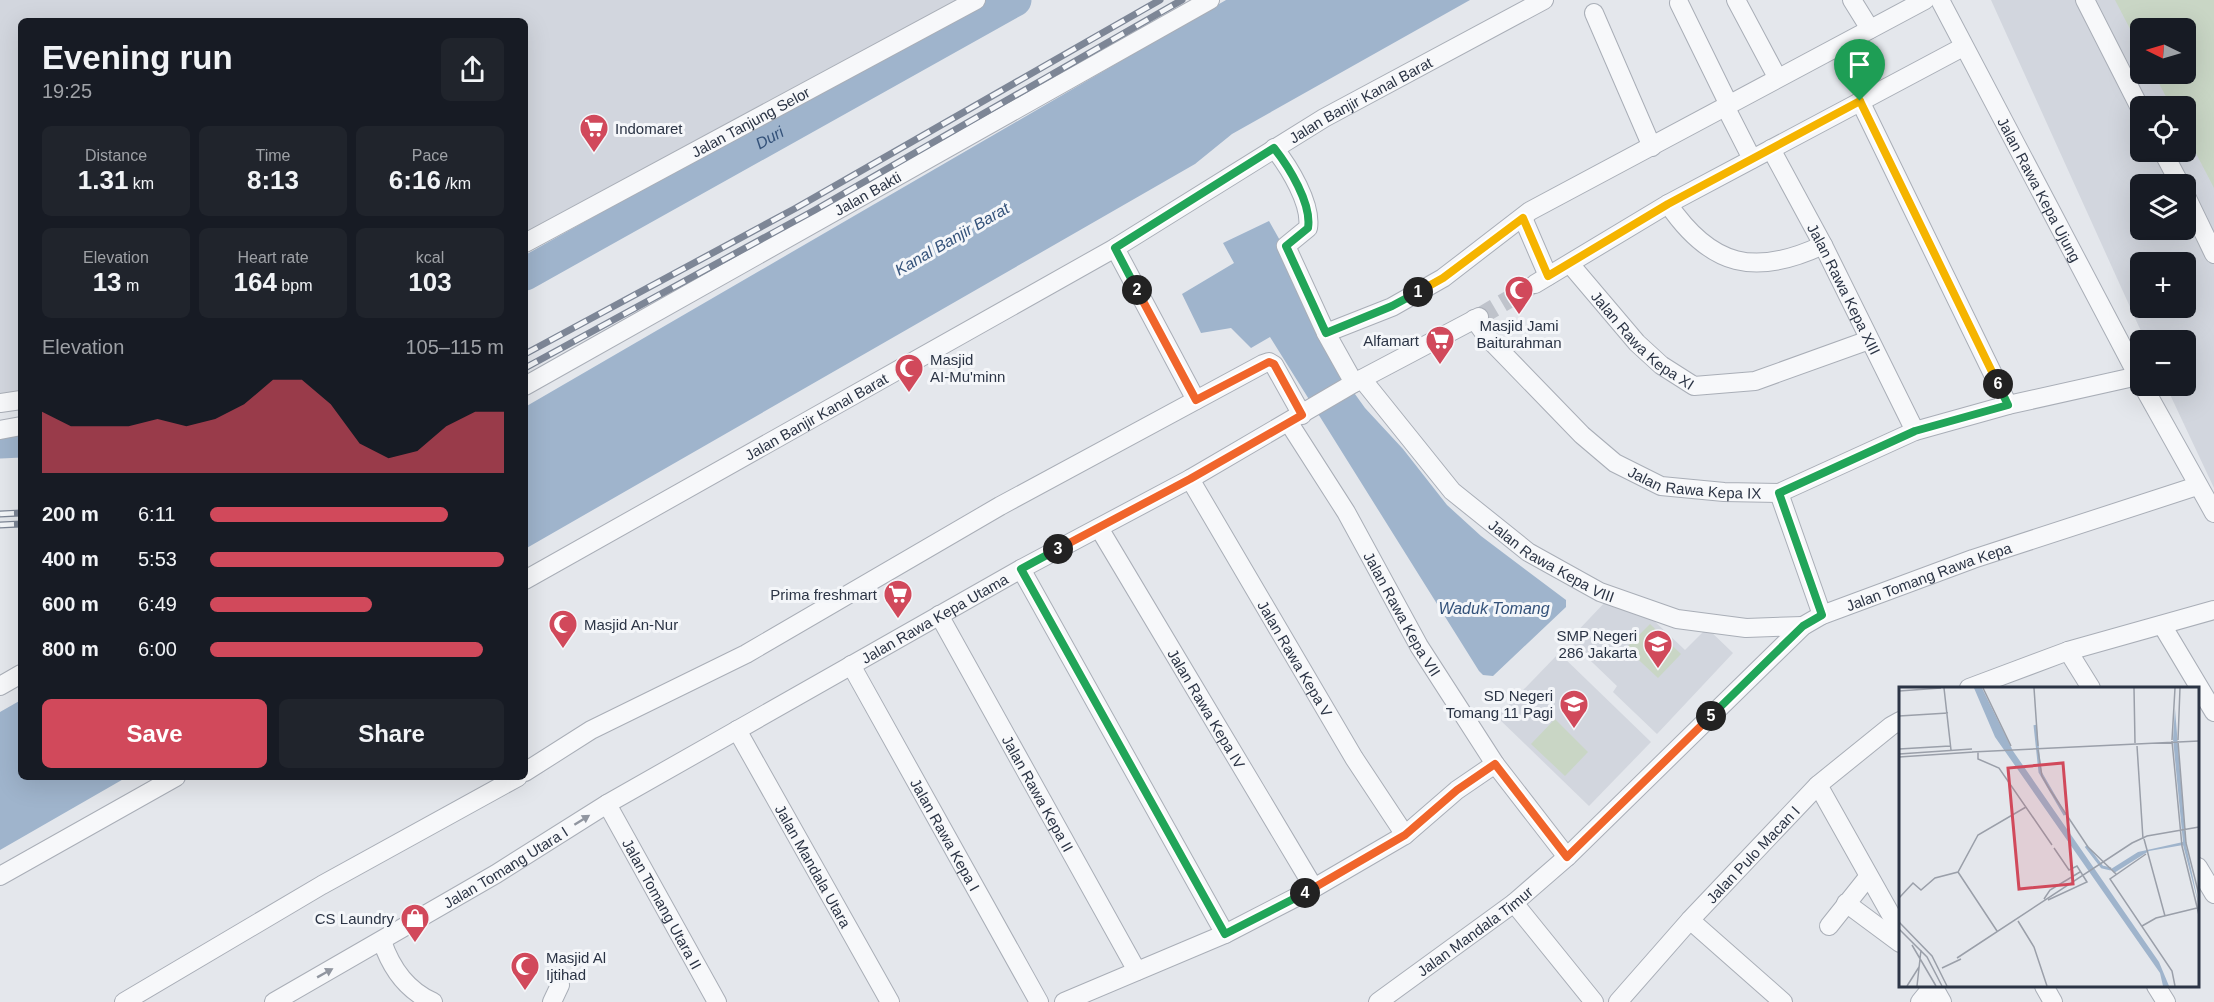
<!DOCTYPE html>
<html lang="en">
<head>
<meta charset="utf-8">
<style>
	body { margin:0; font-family:Helvetica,sans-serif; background:#20242c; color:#f1f3f6; height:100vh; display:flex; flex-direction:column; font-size:22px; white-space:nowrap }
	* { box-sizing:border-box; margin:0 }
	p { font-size:20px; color:#9ea1a6 }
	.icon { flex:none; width:33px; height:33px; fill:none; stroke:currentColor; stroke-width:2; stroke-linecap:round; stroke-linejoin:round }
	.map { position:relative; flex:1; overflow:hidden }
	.details { position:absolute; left:18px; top:18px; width:510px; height:762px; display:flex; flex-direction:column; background:#171b24; border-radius:9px; box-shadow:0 6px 24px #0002 }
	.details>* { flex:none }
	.needle { width:39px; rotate:275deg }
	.tools { position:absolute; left:2130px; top:18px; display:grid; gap:12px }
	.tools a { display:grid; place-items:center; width:66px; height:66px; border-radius:9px; background:#171b24; box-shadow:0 6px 24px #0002; font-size:30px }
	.pin { position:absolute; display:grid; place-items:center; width:51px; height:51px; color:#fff; margin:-62px -26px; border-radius:50% 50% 50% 0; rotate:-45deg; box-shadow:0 0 6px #0007 }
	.pin .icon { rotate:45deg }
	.km { position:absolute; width:30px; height:30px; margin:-15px; border-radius:50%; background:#222; color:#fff; font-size:16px; line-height:30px; text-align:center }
	.round { display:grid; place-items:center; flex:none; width:63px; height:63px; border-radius:9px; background:#20242c }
	.head { display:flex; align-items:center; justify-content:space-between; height:102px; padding:0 24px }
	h1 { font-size:33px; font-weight:700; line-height:45px }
	.figures { display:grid; grid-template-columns:repeat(3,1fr); gap:9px; height:102px; padding:6px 24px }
	.figures div { display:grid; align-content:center; border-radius:9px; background:#20242c; text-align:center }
	.figures b { font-size:26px; font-weight:700 }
	.figures small { font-size:16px; font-weight:400 }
	.figures p { font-size:16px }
	.chart { height:168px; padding:12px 24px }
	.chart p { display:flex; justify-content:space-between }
	.chart svg { width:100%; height:108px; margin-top:6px; fill:#d1495b; opacity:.7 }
	.cta { display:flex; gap:12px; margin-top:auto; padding:12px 24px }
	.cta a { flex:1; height:69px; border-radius:9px; background:#d1495b; color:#fff; font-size:24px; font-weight:700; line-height:69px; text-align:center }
	.cta a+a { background:#20242c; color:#f1f3f6 }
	ul { padding:0 24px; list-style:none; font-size:20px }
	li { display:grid; grid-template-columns:96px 72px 1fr; align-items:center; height:45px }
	li i { height:15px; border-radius:8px; background:#d1495b }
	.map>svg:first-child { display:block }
	.built { fill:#d2d6de; fill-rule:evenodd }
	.green { fill:#c9d6c5 }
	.water { fill:#9fb4cc }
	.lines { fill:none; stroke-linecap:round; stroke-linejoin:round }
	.river { stroke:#9fb4cc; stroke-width:33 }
	.minor-tunnel { stroke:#bfc3cb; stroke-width:18; stroke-dasharray:18 9; stroke-linecap:butt }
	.minor-casing { stroke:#a9aeb7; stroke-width:20 }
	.minor { stroke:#f7f8fa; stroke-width:18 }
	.rail-casing { stroke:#7d8696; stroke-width:7 }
	.rail { stroke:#f4f6f9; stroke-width:4.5; stroke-dasharray:14; stroke-linecap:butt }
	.oneway { fill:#9196a0 }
	.split-1-casing { stroke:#fff; stroke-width:12 }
	.split-2-casing { stroke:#fff; stroke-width:12 }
	.split-3-casing { stroke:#fff; stroke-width:12 }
	.split-4-casing { stroke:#fff; stroke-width:12 }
	.split-5-casing { stroke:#fff; stroke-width:12 }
	.split-6-casing { stroke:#fff; stroke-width:12 }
	.split-7-casing { stroke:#fff; stroke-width:12 }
	.split-1 { stroke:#f5b400; stroke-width:8 }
	.split-2 { stroke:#22a559; stroke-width:8 }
	.split-3 { stroke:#f0652b; stroke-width:8 }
	.split-4 { stroke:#22a559; stroke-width:8 }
	.split-5 { stroke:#f0652b; stroke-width:8 }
	.split-6 { stroke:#22a559; stroke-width:8 }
	.split-7 { stroke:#f5b400; stroke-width:8 }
	.labels { text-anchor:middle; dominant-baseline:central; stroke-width:6; stroke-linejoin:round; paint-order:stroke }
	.street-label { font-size:15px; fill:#2b3445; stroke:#f4f6f9 }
	.poi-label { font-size:15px; fill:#2b3445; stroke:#f4f6f9; text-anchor:end }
	.water-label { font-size:16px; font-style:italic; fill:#34527a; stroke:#f4f6f9 }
	.inset-river { fill:none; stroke:#9fb4cc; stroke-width:3 }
	.inset-road { fill:none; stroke:#9a9fa9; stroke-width:1.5 }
	.view { fill:#d1495b; fill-opacity:0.15; stroke:#d1495b; stroke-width:3 }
	.inset-edge { fill:none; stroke:#2b3445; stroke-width:3 }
</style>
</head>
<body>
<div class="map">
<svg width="2214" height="1002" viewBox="0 0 2214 1002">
	<rect width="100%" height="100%" fill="#e4e7ec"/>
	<g class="built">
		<path d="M 0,0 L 958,0 L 525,235 L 525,21 L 21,21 L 21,400 L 0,403 Z"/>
		<path d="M 1991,0 L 2173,0 L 2140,28 L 2140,74 L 2186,74 L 2214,93 L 2214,488 L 2166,386 L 2186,386 L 2186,340 L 2145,340 ZM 2140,106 L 2186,106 L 2186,152 L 2140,152 ZM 2140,184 L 2186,184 L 2186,230 L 2140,230 ZM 2140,262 L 2186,262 L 2186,308 L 2140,308 Z"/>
		<path d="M 1609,598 L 1651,618 L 1685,650 L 1707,628 L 1733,653 L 1657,734 L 1613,692 L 1617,686 L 1569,640 Z"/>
		<path d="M 1559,653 L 1651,742 L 1589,806 L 1497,717 Z"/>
	</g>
	<g class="green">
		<path d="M 2115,0 L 2214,0 L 2214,188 L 2186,134 L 2186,106 L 2171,106 L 2154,74 L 2186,74 L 2186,28 L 2140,28 L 2140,48 Z"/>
		<path d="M 1650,624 L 1681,654 L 1658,678 L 1626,648 Z"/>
		<path d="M 1555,719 L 1588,752 L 1565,776 L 1531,744 Z"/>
	</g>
	<g class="water">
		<path d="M 1226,0 L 1470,0 L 1232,134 L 1195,164 L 525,549 L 525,407 Z"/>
		<path d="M 1269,221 L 1282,244 L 1337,369 L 1365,408 L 1403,449 L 1447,505 L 1481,536 L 1566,600 L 1566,607 L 1493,676 L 1483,675 L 1479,671 L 1270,337 L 1251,348 L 1231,328 L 1201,333 L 1182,294 L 1234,263 L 1223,243 Z"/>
		<path d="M 21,700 L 21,777 L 127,777 L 0,850 L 0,712 Z"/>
	</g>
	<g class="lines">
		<g class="river">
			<path id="s1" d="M 525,274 L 1015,0"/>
			<path d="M 0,442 L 21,441"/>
		</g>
		<path class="minor-tunnel" d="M 1479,317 L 1535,284"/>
		<g class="minor-casing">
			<g id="minor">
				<path d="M 1736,0 L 1777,77"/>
				<path d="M 1852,0 L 1870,29"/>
				<path id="s2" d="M 1940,0 L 2140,380"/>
				<path d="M 2085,0 L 2140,108"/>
				<path d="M 1679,3 L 1728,103"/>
				<path d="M 1594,13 L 1652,147"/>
				<path d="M 1860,101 L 2008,405"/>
				<path d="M 1728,112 L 1752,159"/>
				<path d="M 1274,148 C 1289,167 1312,204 1308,228 L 1286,246 L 1326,333 L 1354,383"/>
				<path id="s3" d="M 1771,149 L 1823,245 L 1915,431"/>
				<path d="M 2163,152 L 2180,184"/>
				<path d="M 2186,196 L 2214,254"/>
				<path d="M 1668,204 C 1711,267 1755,277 1823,245"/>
				<path d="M 1523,218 L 1548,276"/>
				<path id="s4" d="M 525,243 L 976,0"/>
				<path d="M 1115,248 L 1196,400"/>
				<path id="s5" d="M 1570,264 L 1637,343 L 1661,365 L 1694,386 L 1755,381 L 1869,340"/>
				<path d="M 1535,284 L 1668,204 L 1963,47"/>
				<path id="s6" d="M 1474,319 L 1487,337 L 1582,435 L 1615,463 L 1661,486 L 1724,492 L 1779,493 L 1915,431 L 2008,405 L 2138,376"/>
				<path d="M 1326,333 L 1392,307 L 1443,278 L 1530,211 L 1925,0"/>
				<path id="s7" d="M 1362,379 L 1452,491 L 1528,552 L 1600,592 L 1677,619 L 1746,628 L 1803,626"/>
				<path id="s8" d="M 525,386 L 1210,0"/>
				<path d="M 2143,386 L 2214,513"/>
				<path d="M 0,403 L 21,400"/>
				<path id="s9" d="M 1289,423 L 1346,512 L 1419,646 L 1495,764 L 1567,857"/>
				<path d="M 0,430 L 21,426"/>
				<path id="s10" d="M 1190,479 L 1354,758 L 1405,835"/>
				<path d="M 1779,493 L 1822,615"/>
				<path id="s11" d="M 1099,528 L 1314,888"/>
				<path d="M 1021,569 L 1225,934"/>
				<path id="s12" d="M 525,580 L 1115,248 L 1324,118 L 1544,0"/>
				<path id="s13" d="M 939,615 L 1137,971"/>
				<path d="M 2162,625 L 2214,712"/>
				<path d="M 2068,651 L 2091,688"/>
				<path id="s14" d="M 851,665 L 1039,1002"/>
				<path d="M 0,686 L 21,674"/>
				<path d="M 1969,688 L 2068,651 L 2214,610"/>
				<path id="s15" d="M 737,730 L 890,1002"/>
				<path d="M 525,772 L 591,730 L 746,654 L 1000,506 L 1263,364 L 1269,362 L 1274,365 L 1302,415"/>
				<path d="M 1818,785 L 1900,931"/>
				<path id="s16" d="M 607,804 L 717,1002"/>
				<path d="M 2198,867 L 2214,894"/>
				<path d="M 0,876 L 176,777"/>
				<path d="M 1514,903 L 1594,1002"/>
				<path d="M 1846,903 L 1900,943"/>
				<path d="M 1690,920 L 1783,1002"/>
				<path d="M 1829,926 L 1868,877"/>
				<path d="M 382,941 C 391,968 406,990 433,1002"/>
				<path d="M 1933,986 L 1942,1002"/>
				<path d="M 2044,986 L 2053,1002"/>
				<path d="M 2156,986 L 2166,1002"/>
				<path d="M 124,1002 L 322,885 L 518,777"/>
				<path id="s17" d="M 274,1002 L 496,874 L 607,804 L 1021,569 L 1190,479 L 1354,383 L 1479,317"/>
				<path d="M 552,1002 L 560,985"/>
				<path d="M 1064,1002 L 1225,934 L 1314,888 L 1405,835 L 1457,790 L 1495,764"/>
				<path id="s18" d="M 1378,1002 L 1514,903 L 1567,857 L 1803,626 L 1822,615 L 1973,559 L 2197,486"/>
				<path id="s19" d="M 1618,1002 L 1690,920 L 1818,785 L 1891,726 L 1900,721"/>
				<path d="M 1920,1002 L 1933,986"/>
			</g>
		</g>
		<use href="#minor" class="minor"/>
		<g class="rail-casing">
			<g id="rail">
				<path d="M 525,354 L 796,208 L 1160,0"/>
				<path d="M 525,368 L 815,210 L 1182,0"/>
				<path d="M 0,514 L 21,513"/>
				<path d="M 0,525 L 21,524"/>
			</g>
		</g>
		<use href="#rail" class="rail"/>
	</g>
	<defs><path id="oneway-solid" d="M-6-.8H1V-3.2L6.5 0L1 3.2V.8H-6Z" transform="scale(1.5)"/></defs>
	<g class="oneway">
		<use href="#oneway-solid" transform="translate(582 820) rotate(-32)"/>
		<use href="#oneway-solid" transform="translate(325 973) rotate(-29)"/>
	</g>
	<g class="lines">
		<g class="split-1-casing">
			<path id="split-1" d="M 1418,292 L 1443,278 L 1523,218 L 1548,276 L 1668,204 L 1860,101"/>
		</g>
		<g class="split-2-casing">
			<path id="split-2" d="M 1137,290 L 1115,248 L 1274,148 C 1289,167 1312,204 1308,228 L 1286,246 L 1326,333 L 1392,306 L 1418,292"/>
		</g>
		<g class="split-3-casing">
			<path id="split-3" d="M 1058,549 L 1190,479 L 1302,415 L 1274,364 L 1269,362 L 1196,400 L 1137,290"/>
		</g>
		<g class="split-4-casing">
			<path id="split-4" d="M 1058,549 L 1021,569 L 1225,934 L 1305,893"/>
		</g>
		<g class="split-5-casing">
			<path id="split-5" d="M 1305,893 L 1405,835 L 1457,790 L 1495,764 L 1567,857 L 1711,716"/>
		</g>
		<g class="split-6-casing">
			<path id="split-6" d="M 1711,716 L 1803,626 L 1822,615 L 1779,493 L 1915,431 L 2008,405 L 1998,384"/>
		</g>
		<g class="split-7-casing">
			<path id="split-7" d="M 1860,101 L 1998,384"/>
		</g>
		<use href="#split-1" class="split-1"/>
		<use href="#split-2" class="split-2"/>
		<use href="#split-3" class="split-3"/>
		<use href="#split-4" class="split-4"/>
		<use href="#split-5" class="split-5"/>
		<use href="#split-6" class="split-6"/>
		<use href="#split-7" class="split-7"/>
	</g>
	<defs>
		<g id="supermarket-pin" transform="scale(1.5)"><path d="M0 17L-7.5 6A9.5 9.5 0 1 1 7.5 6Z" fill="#d1495b" stroke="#f4f6f9"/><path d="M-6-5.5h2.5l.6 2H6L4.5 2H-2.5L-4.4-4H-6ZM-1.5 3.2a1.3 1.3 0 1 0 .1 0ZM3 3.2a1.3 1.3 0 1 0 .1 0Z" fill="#fff"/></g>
		<g id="mosque-pin" transform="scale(1.5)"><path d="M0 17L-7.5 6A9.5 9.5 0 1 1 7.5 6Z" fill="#d1495b" stroke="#f4f6f9"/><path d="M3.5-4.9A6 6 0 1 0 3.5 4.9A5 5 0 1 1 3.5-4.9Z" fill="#fff"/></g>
		<g id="school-pin" transform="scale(1.5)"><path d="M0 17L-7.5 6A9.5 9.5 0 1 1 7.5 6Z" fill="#d1495b" stroke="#f4f6f9"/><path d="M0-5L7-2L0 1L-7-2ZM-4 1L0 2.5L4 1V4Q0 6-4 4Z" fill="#fff"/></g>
		<g id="shop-pin" transform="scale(1.5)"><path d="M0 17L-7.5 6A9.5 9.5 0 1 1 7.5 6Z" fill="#d1495b" stroke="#f4f6f9"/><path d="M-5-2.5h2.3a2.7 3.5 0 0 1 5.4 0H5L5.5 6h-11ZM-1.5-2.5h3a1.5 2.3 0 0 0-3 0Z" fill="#fff"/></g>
	</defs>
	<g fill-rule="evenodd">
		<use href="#supermarket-pin" x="594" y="128"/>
		<use href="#mosque-pin" x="1519" y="290"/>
		<use href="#supermarket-pin" x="1440" y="340"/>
		<use href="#mosque-pin" x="909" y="368"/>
		<use href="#supermarket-pin" x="898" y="594"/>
		<use href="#mosque-pin" x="563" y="624"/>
		<use href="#school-pin" x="1658" y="644"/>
		<use href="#school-pin" x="1574" y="704"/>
		<use href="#shop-pin" x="415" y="918"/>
		<use href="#mosque-pin" x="525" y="966"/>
	</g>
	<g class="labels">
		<g class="street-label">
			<text stroke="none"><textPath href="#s12" startOffset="964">Jalan Banjir Kanal Barat</textPath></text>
			<text stroke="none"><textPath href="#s4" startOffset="256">Jalan Tanjung Selor</textPath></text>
			<text stroke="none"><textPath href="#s2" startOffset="214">Jalan Rawa Kepa Ujung</textPath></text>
			<text stroke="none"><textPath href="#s8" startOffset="393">Jalan Bakti</textPath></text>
			<text stroke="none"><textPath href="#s3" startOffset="158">Jalan Rawa Kepa XIII</textPath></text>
			<text stroke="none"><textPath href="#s5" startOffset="106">Jalan Rawa Kepa XI</textPath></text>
			<text stroke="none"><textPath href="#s12" startOffset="334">Jalan Banjir Kanal Barat</textPath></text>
			<text stroke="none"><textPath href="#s6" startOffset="286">Jalan Rawa Kepa IX</textPath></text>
			<text stroke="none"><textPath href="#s7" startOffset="266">Jalan Rawa Kepa VIII</textPath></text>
			<text stroke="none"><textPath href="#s18" startOffset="704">Jalan Tomang Rawa Kepa</textPath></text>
			<text stroke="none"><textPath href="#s9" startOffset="222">Jalan Rawa Kepa VII</textPath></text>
			<text stroke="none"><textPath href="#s17" startOffset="764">Jalan Rawa Kepa Utama</textPath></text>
			<text stroke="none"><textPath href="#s10" startOffset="208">Jalan Rawa Kepa V</textPath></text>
			<text stroke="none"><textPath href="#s11" startOffset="210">Jalan Rawa Kepa IV</textPath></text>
			<text stroke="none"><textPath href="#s13" startOffset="204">Jalan Rawa Kepa II</textPath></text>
			<text stroke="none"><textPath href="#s14" startOffset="194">Jalan Rawa Kepa I</textPath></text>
			<text stroke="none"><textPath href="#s19" startOffset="200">Jalan Pulo Macan I</textPath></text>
			<text stroke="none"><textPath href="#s15" startOffset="156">Jalan Mandala Utara</textPath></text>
			<text stroke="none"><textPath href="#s17" startOffset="268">Jalan Tomang Utara I</textPath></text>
			<text stroke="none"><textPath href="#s16" startOffset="114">Jalan Tomang Utara II</textPath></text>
			<text stroke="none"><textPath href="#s18" startOffset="120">Jalan Mandala Timur</textPath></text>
		</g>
		<g class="poi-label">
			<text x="615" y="128" text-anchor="start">Indomaret</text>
			<text x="1519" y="325" text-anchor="middle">Masjid Jami<tspan x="1519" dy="17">Baiturahman</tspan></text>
			<text x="1419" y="340">Alfamart</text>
			<text x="930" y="359" text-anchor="start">Masjid<tspan x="930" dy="17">AI-Mu'minn</tspan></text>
			<text x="877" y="594">Prima freshmart</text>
			<text x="584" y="624" text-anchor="start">Masjid An-Nur</text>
			<text x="1637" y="635">SMP Negeri<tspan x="1637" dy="17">286 Jakarta</tspan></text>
			<text x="1553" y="695">SD Negeri<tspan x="1553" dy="17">Tomang 11 Pagi</tspan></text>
			<text x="394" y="918">CS Laundry</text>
			<text x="546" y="957" text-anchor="start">Masjid Al<tspan x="546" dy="17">Ijtihad</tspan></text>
		</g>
		<g class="water-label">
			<text stroke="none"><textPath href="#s1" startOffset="280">Duri</textPath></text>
			<text transform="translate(952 239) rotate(-30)">Kanal Banjir Barat</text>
			<text x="1494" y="608">Waduk Tomang</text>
		</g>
	</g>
	<g transform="translate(1899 687)">
		<rect width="300" height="300" fill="#e4e7ec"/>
		<path d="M 75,1 L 83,1 L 114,64 L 260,275 L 270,299 L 264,299 L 261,286 L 96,50 ZM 276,22 L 287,158 L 300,219 L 284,158 L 250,164 L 215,186 L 212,182 L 239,165 L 284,155 L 274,52 Z" fill="#9fb4cc"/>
		<path class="inset-river" d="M 136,38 L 141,85 L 166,128M 187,159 L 203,180 L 212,182"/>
		<path class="inset-road" d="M 45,1 L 52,63M 84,1 L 112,59M 135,1 L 139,59M 235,1 L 236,56M 0,4 L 42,1M 0,29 L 49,26M 273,53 L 276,1M 279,53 L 281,1M 273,54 L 283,159 L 300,228M 279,54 L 287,156 L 300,208M 238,59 L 244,152M 0,62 L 51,59M 139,63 L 143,89 L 151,103 L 189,160 L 217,187M 73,65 L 300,54M 79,65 L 79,72 L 100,81 L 153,158M 0,67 L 73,62M 0,70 L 75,65M 245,152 L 266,229M 247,167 L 211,192 L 273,284 L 276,299M 59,185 L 98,244M 0,211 L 14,196 L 22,203 L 36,191 L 59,185 L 79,148 L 127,120M 145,212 L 151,203 L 181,185M 149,213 L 188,195 L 178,179 L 170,183 L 155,161M 119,234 L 135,260 L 148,299M 0,235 L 33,269 L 48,299M 243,239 L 257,231 L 298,221M 0,242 L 28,270 L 43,299M 13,258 L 37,299M 58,271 L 233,156 L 248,149 L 300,140M 43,281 L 62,272M 8,299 L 20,280M 18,299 L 22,263"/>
		<path class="view" d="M 164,76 L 174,197 L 120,202 L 109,81 Z"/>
		<rect width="300" height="300" class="inset-edge"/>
	</g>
</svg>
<div class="tools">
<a><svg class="needle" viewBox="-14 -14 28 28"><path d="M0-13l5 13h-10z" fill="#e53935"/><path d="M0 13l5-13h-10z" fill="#9ea1a6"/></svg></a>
<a><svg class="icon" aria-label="locate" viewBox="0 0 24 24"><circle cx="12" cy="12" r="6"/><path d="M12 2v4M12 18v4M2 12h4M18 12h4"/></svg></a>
<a><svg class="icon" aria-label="layers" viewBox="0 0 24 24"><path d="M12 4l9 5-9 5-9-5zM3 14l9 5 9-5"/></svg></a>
<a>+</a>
<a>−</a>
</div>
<div class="pin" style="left:1860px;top:101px;background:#1e9e55"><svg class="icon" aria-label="arrive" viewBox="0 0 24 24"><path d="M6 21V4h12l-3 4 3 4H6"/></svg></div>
<b class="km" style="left:1418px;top:292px">1</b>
<b class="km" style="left:1137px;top:290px">2</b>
<b class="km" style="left:1058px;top:549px">3</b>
<b class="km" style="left:1305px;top:893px">4</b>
<b class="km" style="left:1711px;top:716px">5</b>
<b class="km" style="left:1998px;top:384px">6</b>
<section class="details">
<div class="head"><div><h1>Evening run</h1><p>19:25</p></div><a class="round"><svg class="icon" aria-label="share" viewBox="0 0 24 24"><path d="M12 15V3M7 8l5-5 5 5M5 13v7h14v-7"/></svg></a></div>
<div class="figures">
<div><p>Distance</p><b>1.31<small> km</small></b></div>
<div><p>Time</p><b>8:13</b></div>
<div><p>Pace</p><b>6:16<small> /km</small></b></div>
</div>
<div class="figures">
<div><p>Elevation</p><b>13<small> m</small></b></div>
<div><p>Heart rate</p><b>164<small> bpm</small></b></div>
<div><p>kcal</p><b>103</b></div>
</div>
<div class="chart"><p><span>Elevation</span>105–115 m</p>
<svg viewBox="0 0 160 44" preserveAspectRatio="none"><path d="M0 44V19L10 25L20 25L30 25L40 22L50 25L60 22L70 16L80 6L90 6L100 16L110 32L120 38L130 35L140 25L150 19L160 19V44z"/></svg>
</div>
<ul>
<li><b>200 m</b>6:11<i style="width:81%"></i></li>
<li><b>400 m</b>5:53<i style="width:100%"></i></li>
<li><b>600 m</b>6:49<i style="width:55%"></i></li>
<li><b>800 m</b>6:00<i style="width:93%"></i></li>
</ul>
<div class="cta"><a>Save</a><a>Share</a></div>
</section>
</div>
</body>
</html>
